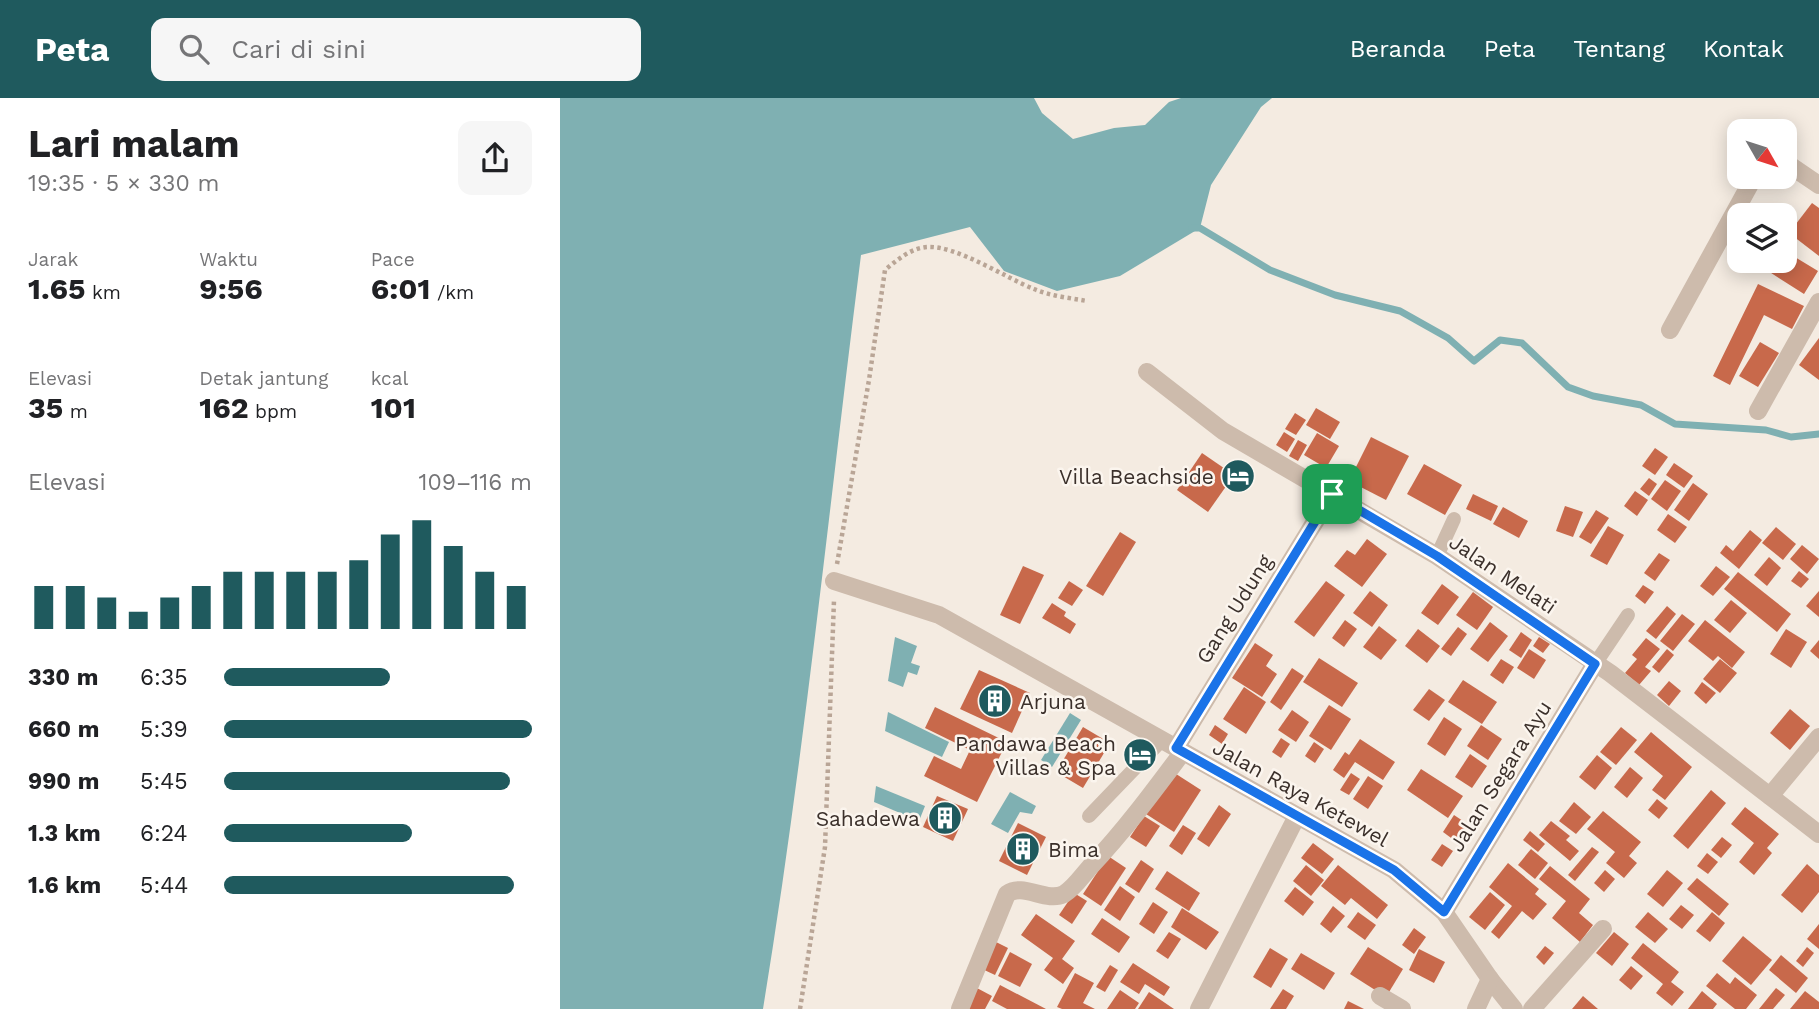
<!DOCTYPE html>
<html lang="id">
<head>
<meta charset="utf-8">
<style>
	body { margin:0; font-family:"Work Sans",sans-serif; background:#f6f6f6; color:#202124; height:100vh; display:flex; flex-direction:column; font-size:26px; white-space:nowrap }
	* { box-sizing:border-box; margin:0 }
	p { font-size:23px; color:#757577 }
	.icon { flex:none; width:38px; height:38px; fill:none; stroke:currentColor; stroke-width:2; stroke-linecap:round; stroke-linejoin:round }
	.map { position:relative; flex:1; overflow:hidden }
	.details { display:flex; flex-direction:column; background:#fff; width:560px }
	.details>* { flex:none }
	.needle { width:46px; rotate:129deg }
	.tools { position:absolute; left:1167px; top:21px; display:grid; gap:14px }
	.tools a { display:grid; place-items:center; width:70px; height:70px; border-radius:14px; background:#fff; box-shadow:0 4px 18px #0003; font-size:35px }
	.pin { position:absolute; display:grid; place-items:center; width:60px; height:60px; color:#fff; margin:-30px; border-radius:14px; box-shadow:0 4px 10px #0006 }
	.round { display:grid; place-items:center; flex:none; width:74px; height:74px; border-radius:14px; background:#f6f6f6 }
	.summary { display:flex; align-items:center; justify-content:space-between; height:119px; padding:0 28px }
	h1 { font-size:38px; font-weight:700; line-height:52px }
	.figures { display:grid; grid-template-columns:repeat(3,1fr); gap:10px; height:119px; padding:7px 28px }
	.figures div { display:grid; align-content:center }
	.figures b { font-size:30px; font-weight:700 }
	.figures small { font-size:19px; font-weight:400 }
	.figures p { font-size:19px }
	.chart { height:196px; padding:14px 28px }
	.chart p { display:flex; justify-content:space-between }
	.chart svg { width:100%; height:126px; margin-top:7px; stroke:#1f5a5e; stroke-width:6 }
	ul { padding:0 28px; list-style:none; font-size:23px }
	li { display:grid; grid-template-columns:112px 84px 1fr; align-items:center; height:52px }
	li i { height:18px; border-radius:9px; background:#1f5a5e }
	header { display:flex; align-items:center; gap:42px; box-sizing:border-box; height:98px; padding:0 35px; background:#1f5a5e; color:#fff }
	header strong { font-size:33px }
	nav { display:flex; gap:38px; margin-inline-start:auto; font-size:24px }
	.search { width:490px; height:63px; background:#f6f6f6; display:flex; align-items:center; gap:18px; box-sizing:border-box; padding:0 24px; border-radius:14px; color:#757577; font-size:26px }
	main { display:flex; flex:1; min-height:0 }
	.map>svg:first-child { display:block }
	.water { fill:#7fb0b2 }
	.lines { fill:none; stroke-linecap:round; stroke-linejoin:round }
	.stream { stroke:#7fb0b2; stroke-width:7 }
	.building { fill:#c8694b }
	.path { stroke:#b9a596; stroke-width:4.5; stroke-dasharray:3.5 3.5; stroke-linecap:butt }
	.service { stroke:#cdbbac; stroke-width:14 }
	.minor { stroke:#cdbbac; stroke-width:18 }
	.route-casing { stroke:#fff; stroke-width:14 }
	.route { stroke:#1a73e8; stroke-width:9 }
	.labels { text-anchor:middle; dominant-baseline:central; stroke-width:5; stroke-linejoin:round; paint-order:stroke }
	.poi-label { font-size:21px; fill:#3b302b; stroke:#fbf5ee; text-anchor:end }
	.street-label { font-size:21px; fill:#3b302b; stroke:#fbf5ee }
</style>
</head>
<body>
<header>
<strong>Peta</strong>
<div class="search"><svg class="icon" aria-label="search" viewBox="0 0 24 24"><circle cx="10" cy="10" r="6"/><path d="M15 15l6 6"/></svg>Cari di sini</div>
<nav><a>Beranda</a><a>Peta</a><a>Tentang</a><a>Kontak</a></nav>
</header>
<main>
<section class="details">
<div class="summary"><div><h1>Lari malam</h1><p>19:35 · 5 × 330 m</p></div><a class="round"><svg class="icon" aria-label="share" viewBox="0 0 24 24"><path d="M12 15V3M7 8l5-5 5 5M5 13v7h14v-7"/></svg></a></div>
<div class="figures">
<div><p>Jarak</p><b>1.65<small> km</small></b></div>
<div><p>Waktu</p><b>9:56</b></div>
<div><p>Pace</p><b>6:01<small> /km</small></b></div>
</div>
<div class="figures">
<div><p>Elevasi</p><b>35<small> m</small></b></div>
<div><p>Detak jantung</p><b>162<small> bpm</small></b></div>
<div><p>kcal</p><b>101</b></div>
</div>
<div class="chart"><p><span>Elevasi</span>109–116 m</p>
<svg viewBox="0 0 160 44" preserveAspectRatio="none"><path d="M5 44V29M15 44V29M25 44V33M35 44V38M45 44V33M55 44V29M65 44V24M75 44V24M85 44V24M95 44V24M105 44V20M115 44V11M125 44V6M135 44V15M145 44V24M155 44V29"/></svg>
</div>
<ul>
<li><b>330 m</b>6:35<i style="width:54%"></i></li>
<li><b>660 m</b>5:39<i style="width:100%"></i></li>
<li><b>990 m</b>5:45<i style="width:93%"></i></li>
<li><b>1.3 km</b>6:24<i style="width:61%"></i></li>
<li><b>1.6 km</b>5:44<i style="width:94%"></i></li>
</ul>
</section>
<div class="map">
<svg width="1259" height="911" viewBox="0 0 1259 911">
	<rect width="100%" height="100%" fill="#f4ebe1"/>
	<g class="water">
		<path d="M 0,0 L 474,0 L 482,15 L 513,41 L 554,30 L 585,27 L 609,4 L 621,0 L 712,0 L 701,9 L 651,87 L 640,130 L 560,178 L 497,193 L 444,173 L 410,129 L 301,157 C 269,409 244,661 203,911 L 0,911 Z"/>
		<path d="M 335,539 L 357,548 L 351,565 L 360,568 L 357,577 L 348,574 L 343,589 L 328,583 Z"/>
		<path d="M 328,614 L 389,644 L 382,659 L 325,633 Z"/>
		<path d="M 510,615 L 521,622 L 492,669 L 481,662 Z"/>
		<path d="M 316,688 L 365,708 L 359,723 L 314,704 Z"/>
		<path d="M 450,694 L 476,708 L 472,716 L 460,714 L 448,735 L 431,726 Z"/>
	</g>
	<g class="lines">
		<path class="stream" d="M 632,130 L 640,130 L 710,172 L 775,197 L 840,213 L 888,240 L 914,263 L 940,242 L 962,245 L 1008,289 L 1033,298 L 1081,307 L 1115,326 L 1206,332 L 1231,339 L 1259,336"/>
	</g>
	<g class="building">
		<path d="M 1252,105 L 1259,110 L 1259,158 L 1229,135 Z"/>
		<path d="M 1225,153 L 1258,173 L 1244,196 L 1208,173 L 1214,163 L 1225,163 Z"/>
		<path d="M 1198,186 L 1244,208 L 1232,231 L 1204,217 L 1170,287 L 1153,278 Z"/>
		<path d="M 1259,240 L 1259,282 L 1239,267 Z"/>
		<path d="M 1200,244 L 1219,255 L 1198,289 L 1179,278 Z"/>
		<path d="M 756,310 L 780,324 L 770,341 L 746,327 Z"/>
		<path d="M 735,315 L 746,322 L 736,337 L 725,331 Z"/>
		<path d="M 724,334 L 735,341 L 727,354 L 716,347 Z"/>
		<path d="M 757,335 L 779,348 L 766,370 L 744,357 Z"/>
		<path d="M 811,339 L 849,358 L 826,402 L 789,383 Z"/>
		<path d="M 738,342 L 747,347 L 738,363 L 729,358 Z"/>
		<path d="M 1095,350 L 1108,359 L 1095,377 L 1082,368 Z"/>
		<path d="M 642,355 L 674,377 L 648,414 L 617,392 Z"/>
		<path d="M 1114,365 L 1133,378 L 1124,390 L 1106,377 Z"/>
		<path d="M 864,366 L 902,387 L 885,417 L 847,396 Z"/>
		<path d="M 772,367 L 790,376 L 783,390 L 765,382 Z"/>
		<path d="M 1089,380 L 1097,386 L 1089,398 L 1080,391 Z"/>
		<path d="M 1105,382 L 1121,393 L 1107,413 L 1091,401 Z"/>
		<path d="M 1133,385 L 1148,396 L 1129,423 L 1114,412 Z"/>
		<path d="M 1075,393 L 1088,402 L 1077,418 L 1064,408 Z"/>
		<path d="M 913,396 L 938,408 L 931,423 L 906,411 Z"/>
		<path d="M 1005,408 L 1023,414 L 1013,439 L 996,433 Z"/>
		<path d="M 943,409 L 968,423 L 959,440 L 933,426 Z"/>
		<path d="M 1036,412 L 1049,420 L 1031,446 L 1019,439 Z"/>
		<path d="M 1108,416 L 1127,429 L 1115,445 L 1097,432 Z"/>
		<path d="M 1048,428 L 1064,437 L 1047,467 L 1030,458 Z"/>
		<path d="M 1216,429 L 1236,446 L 1223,462 L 1202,445 Z"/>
		<path d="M 1190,432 L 1202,442 L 1179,471 L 1160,455 L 1166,447 L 1173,453 Z"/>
		<path d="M 560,434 L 576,444 L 543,498 L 526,488 Z"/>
		<path d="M 807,441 L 827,456 L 802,489 L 774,468 L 787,452 L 795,457 Z"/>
		<path d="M 1242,447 L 1259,461 L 1247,476 L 1230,461 Z"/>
		<path d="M 1099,455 L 1110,462 L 1095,483 L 1084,475 Z"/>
		<path d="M 1209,459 L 1221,470 L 1207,488 L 1194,477 Z"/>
		<path d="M 463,468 L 484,477 L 460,526 L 440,517 Z"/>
		<path d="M 1156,468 L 1170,479 L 1153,498 L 1140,488 Z"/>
		<path d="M 1239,473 L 1249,481 L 1241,490 L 1231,483 Z"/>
		<path d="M 1178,474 L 1231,516 L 1217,534 L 1164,491 Z"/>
		<path d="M 509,483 L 523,492 L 512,508 L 498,500 Z"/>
		<path d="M 766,483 L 785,497 L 754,539 L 734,524 Z"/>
		<path d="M 882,486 L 899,499 L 878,527 L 861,515 Z"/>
		<path d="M 1083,487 L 1094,494 L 1085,506 L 1075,498 Z"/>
		<path d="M 810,493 L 828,507 L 812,529 L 793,515 Z"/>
		<path d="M 1259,493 L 1259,519 L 1246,508 Z"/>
		<path d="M 913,494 L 933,509 L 917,532 L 896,517 Z"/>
		<path d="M 1171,502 L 1187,515 L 1170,535 L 1154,522 Z"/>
		<path d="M 492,505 L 506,514 L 504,518 L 516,526 L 510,536 L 482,520 Z"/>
		<path d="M 1107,508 L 1116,516 L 1096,541 L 1086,533 Z"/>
		<path d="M 1122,516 L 1135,526 L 1113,553 L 1100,543 Z"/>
		<path d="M 785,522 L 797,531 L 784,549 L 772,540 Z"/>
		<path d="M 1145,522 L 1185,554 L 1172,570 L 1158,558 L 1153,563 L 1128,543 Z"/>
		<path d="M 930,524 L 948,538 L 928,564 L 910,551 Z"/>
		<path d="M 819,528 L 837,542 L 821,562 L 803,549 Z"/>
		<path d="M 898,529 L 907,536 L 891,558 L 881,551 Z"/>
		<path d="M 858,531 L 880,548 L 867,565 L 845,548 Z"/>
		<path d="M 1226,531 L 1247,544 L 1231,570 L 1210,556 Z"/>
		<path d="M 961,534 L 972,542 L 961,560 L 949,552 Z"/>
		<path d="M 979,539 L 990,546 L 983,555 L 973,548 Z"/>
		<path d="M 1086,540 L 1100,551 L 1085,569 L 1091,573 L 1079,587 L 1065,575 L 1077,561 L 1072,557 Z"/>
		<path d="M 1259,542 L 1259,561 L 1250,553 Z"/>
		<path d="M 695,545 L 713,557 L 706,568 L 717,576 L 702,599 L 672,580 Z"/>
		<path d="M 969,551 L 986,562 L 974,581 L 957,570 Z"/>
		<path d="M 1107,551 L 1114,557 L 1099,575 L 1092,569 Z"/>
		<path d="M 759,560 L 798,585 L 782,609 L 743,584 Z"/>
		<path d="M 941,561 L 954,569 L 943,586 L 930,577 Z"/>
		<path d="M 1160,561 L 1177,575 L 1160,595 L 1143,581 Z"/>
		<path d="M 732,570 L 744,578 L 721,612 L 710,604 Z"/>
		<path d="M 419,572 L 470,595 L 452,635 L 400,611 Z"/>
		<path d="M 903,582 L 937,604 L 922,626 L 888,604 Z"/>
		<path d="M 1109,583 L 1121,593 L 1109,608 L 1097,597 Z"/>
		<path d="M 1142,584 L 1156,595 L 1146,606 L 1134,595 Z"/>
		<path d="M 684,589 L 706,604 L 686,636 L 663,621 Z"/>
		<path d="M 869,591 L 885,602 L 869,623 L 853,612 Z"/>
		<path d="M 769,607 L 791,621 L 771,652 L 749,638 Z"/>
		<path d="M 375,609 L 447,644 L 417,704 L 364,678 L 374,658 L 401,671 L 410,652 L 365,630 Z"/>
		<path d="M 1230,611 L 1250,628 L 1230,652 L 1210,635 Z"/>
		<path d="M 732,612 L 749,624 L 736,644 L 718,632 Z"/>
		<path d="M 884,619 L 902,631 L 885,658 L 867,646 Z"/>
		<path d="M 655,627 L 668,636 L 662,646 L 649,637 Z"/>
		<path d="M 921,627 L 942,641 L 928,662 L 907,648 Z"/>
		<path d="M 523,629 L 550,645 L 523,690 L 496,674 Z"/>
		<path d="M 1061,629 L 1077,642 L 1056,667 L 1040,654 Z"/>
		<path d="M 1091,634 L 1132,669 L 1105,702 L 1092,692 L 1103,678 L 1074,654 Z"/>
		<path d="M 721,640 L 730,646 L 721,660 L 712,654 Z"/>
		<path d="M 800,641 L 835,664 L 823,682 L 795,664 L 784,680 L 773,672 L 785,654 L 789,657 Z"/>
		<path d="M 754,644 L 764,651 L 755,665 L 745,658 Z"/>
		<path d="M 910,656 L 927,668 L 912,690 L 895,679 Z"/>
		<path d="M 1037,657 L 1052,670 L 1035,692 L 1019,679 Z"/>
		<path d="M 1070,669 L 1083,680 L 1067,700 L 1054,689 Z"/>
		<path d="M 861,671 L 903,698 L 888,720 L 847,692 Z"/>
		<path d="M 613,674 L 641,692 L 614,734 L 586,716 Z"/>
		<path d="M 791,675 L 800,681 L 789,697 L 780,692 Z"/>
		<path d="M 808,678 L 823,688 L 808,711 L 793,701 Z"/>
		<path d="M 1151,692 L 1166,705 L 1128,751 L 1113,738 Z"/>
		<path d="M 377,698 L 408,711 L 393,743 L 363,729 Z"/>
		<path d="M 1097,701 L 1108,710 L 1099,721 L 1088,712 Z"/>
		<path d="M 1014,704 L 1031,719 L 1016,736 L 999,723 Z"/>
		<path d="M 659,707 L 671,716 L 649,749 L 637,741 Z"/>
		<path d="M 1185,709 L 1219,736 L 1207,750 L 1212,755 L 1194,777 L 1179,764 L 1194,745 L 1171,726 Z"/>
		<path d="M 1043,713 L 1081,744 L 1069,758 L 1077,765 L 1064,780 L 1046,765 L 1055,754 L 1027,731 Z"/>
		<path d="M 894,717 L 909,727 L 898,745 L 883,734 Z"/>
		<path d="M 584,718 L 600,728 L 586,749 L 570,739 Z"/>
		<path d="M 991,723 L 1010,738 L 1006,742 L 1019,753 L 1010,763 L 979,737 Z"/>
		<path d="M 458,725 L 486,739 L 467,777 L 439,763 Z"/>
		<path d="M 623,727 L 636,735 L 622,757 L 609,748 Z"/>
		<path d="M 970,733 L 985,746 L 978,754 L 963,742 Z"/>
		<path d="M 1162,739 L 1172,747 L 1161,760 L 1151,752 Z"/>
		<path d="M 753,745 L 774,761 L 762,776 L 741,760 Z"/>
		<path d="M 882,746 L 893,753 L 882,769 L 871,762 Z"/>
		<path d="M 1032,749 L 1039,754 L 1015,783 L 1008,777 Z"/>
		<path d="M 971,751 L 988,765 L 975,781 L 958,767 Z"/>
		<path d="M 1147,755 L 1158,764 L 1148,776 L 1137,768 Z"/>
		<path d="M 548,758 L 566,770 L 541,808 L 523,796 Z"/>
		<path d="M 581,762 L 594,771 L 579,795 L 565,786 Z"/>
		<path d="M 948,765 L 979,791 L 975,796 L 987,806 L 973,822 L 962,813 L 939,841 L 931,834 L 952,808 L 929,789 Z"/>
		<path d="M 1247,766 L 1259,777 L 1259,794 L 1242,815 L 1221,797 Z"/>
		<path d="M 746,767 L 764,782 L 751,798 L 733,783 Z"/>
		<path d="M 778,767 L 828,807 L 817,821 L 791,800 L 785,807 L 761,788 Z"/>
		<path d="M 990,768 L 1030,801 L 1019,815 L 1033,827 L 1020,844 L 992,820 L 1006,803 L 979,781 Z"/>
		<path d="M 1045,772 L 1055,781 L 1044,794 L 1034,785 Z"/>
		<path d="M 1107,772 L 1123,785 L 1103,809 L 1087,796 Z"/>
		<path d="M 607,773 L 640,795 L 629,813 L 595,791 Z"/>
		<path d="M 1137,780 L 1169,806 L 1159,818 L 1127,791 Z"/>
		<path d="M 560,788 L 575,799 L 560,823 L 544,812 Z"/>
		<path d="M 735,789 L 754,804 L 743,818 L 724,803 Z"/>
		<path d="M 930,794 L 945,807 L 925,832 L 909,819 Z"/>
		<path d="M 514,795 L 527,803 L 512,826 L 499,817 Z"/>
		<path d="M 593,804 L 608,814 L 594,836 L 579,826 Z"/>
		<path d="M 1121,807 L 1134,817 L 1122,831 L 1109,821 Z"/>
		<path d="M 773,808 L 785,818 L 771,835 L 760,826 Z"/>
		<path d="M 622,810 L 659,834 L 646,852 L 611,829 Z"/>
		<path d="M 798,814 L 816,827 L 805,842 L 787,829 Z"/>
		<path d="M 1088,814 L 1108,831 L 1095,845 L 1075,829 Z"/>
		<path d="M 1152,814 L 1165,825 L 1150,844 L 1136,833 Z"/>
		<path d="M 476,816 L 515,843 L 502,861 L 514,870 L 503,886 L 484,872 L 493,860 L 461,837 Z"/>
		<path d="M 542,820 L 570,839 L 559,855 L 531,836 Z"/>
		<path d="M 1259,826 L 1259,851 L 1247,841 Z"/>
		<path d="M 854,830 L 866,839 L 854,856 L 842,847 Z"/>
		<path d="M 609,834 L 621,841 L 608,861 L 596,853 Z"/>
		<path d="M 1054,834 L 1069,846 L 1052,868 L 1036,855 Z"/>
		<path d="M 1183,838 L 1212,862 L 1191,887 L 1162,863 Z"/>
		<path d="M 434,843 L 448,850 L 435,877 L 420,870 Z"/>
		<path d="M 1083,845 L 1119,874 L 1111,884 L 1124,894 L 1112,908 L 1096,895 L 1103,886 L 1071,860 Z"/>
		<path d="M 985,848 L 994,855 L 984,867 L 976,859 Z"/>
		<path d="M 808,849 L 843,871 L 826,899 L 790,876 Z"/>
		<path d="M 1247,849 L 1254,855 L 1243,869 L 1236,863 Z"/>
		<path d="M 710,850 L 728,861 L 711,890 L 693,879 Z"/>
		<path d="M 859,851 L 885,864 L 874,885 L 849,872 Z"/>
		<path d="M 450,854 L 472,866 L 460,889 L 438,878 Z"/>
		<path d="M 741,855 L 775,875 L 764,892 L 731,871 Z"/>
		<path d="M 1221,857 L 1248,880 L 1236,895 L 1209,872 Z"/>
		<path d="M 573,865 L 610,889 L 604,898 L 585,886 L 579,896 L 560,884 Z"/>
		<path d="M 550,867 L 558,872 L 545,894 L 536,889 Z"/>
		<path d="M 1071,868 L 1083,878 L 1071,892 L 1059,882 Z"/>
		<path d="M 515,875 L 534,885 L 523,905 L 535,911 L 502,911 L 497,909 Z"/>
		<path d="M 1157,875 L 1170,886 L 1175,879 L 1197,897 L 1186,911 L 1175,911 L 1146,888 Z"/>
		<path d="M 440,887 L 486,911 L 447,911 L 432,903 Z"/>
		<path d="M 415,889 L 432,898 L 425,911 L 404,911 Z"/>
		<path d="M 1216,890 L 1225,897 L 1213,911 L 1199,911 Z"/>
		<path d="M 723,891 L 734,898 L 726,911 L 710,911 Z"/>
		<path d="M 560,892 L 579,905 L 575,911 L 547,911 Z"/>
		<path d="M 1142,893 L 1157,906 L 1153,911 L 1128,911 Z"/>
		<path d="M 1245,893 L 1259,904 L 1259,911 L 1230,911 Z"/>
		<path d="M 589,894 L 614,911 L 578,911 Z"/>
		<path d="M 1023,898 L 1038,911 L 1012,911 Z"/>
		<path d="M 788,903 L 804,911 L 784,911 Z"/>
	</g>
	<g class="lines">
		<g class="path">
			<path d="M 277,466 L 309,282 L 325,172 C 337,162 351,150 367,149 C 396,147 446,180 474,191 C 490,198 510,200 527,203"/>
			<path d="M 240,911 L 265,749 L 274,502"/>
		</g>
		<g class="service">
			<path d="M 877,458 L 894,421"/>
			<path d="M 1035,566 L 1068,517"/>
			<path d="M 529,718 L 602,642"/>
		</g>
		<g class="minor">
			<path d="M 1225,64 L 1259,87"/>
			<path d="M 1110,232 L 1194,79"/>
			<path d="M 587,274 L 663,333 L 877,458 L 1050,575 L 1259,736"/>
			<path d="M 1198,313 L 1259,204"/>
			<path d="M 274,483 L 379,517 L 834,772 L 884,814 L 930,881 L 954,911"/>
			<path d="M 616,650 L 772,396"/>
			<path d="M 1210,698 L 1259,639"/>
			<path d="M 884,814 L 1035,566"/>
			<path d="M 820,898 L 842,911"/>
			<path d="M 400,911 L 447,796 C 463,784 486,805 504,796 C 514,790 522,778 530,769 C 564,733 593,694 622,655"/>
			<path d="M 639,911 L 737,718"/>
			<path d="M 916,911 L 930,881"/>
			<path d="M 972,911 L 1043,831"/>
		</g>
	</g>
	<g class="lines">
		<g class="route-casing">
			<path id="route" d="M 772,396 L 877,458 L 1035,566 L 884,814 L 834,772 L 616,650 Z"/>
		</g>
		<use href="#route" class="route"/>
	</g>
	<defs>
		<g id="hotel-disc" transform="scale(1.75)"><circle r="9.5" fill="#1f5a5e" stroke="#fbf5ee"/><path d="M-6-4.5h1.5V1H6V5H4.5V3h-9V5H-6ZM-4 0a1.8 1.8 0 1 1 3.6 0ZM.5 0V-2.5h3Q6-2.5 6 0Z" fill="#fff"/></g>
		<g id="building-disc" transform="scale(1.75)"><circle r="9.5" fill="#1f5a5e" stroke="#fbf5ee"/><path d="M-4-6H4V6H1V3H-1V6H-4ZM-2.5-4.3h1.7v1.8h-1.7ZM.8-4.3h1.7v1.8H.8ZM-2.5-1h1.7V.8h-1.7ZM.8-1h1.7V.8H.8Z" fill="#fff"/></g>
	</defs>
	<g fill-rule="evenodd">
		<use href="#hotel-disc" x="678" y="378"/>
		<use href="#building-disc" x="435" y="603"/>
		<use href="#hotel-disc" x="580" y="657"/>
		<use href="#building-disc" x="385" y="720"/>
		<use href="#building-disc" x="463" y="751"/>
	</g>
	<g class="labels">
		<g class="poi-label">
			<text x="654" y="378">Villa Beachside</text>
			<text x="460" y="603" text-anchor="start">Arjuna</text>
			<text x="556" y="645">Pandawa Beach<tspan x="556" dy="24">Villas &amp; Spa</tspan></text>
			<text x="360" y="720">Sahadewa</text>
			<text x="488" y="751" text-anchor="start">Bima</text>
		</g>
		<g class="street-label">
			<text transform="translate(943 476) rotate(34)">Jalan Melati</text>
			<text transform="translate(674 511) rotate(-58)">Gang Udung</text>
			<text transform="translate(940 678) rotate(-58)">Jalan Segara Ayu</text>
			<text transform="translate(741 695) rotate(29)">Jalan Raya Ketewel</text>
		</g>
	</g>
</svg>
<div class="tools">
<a><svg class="needle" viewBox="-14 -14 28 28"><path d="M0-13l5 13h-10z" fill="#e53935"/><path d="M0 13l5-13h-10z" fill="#757577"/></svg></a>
<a><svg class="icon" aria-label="layers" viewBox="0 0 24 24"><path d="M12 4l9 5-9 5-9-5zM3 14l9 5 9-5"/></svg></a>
</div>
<div class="pin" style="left:772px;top:396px;background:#1e9e55"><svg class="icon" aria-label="arrive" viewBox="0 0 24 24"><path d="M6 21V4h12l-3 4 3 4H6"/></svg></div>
</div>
</main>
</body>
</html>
